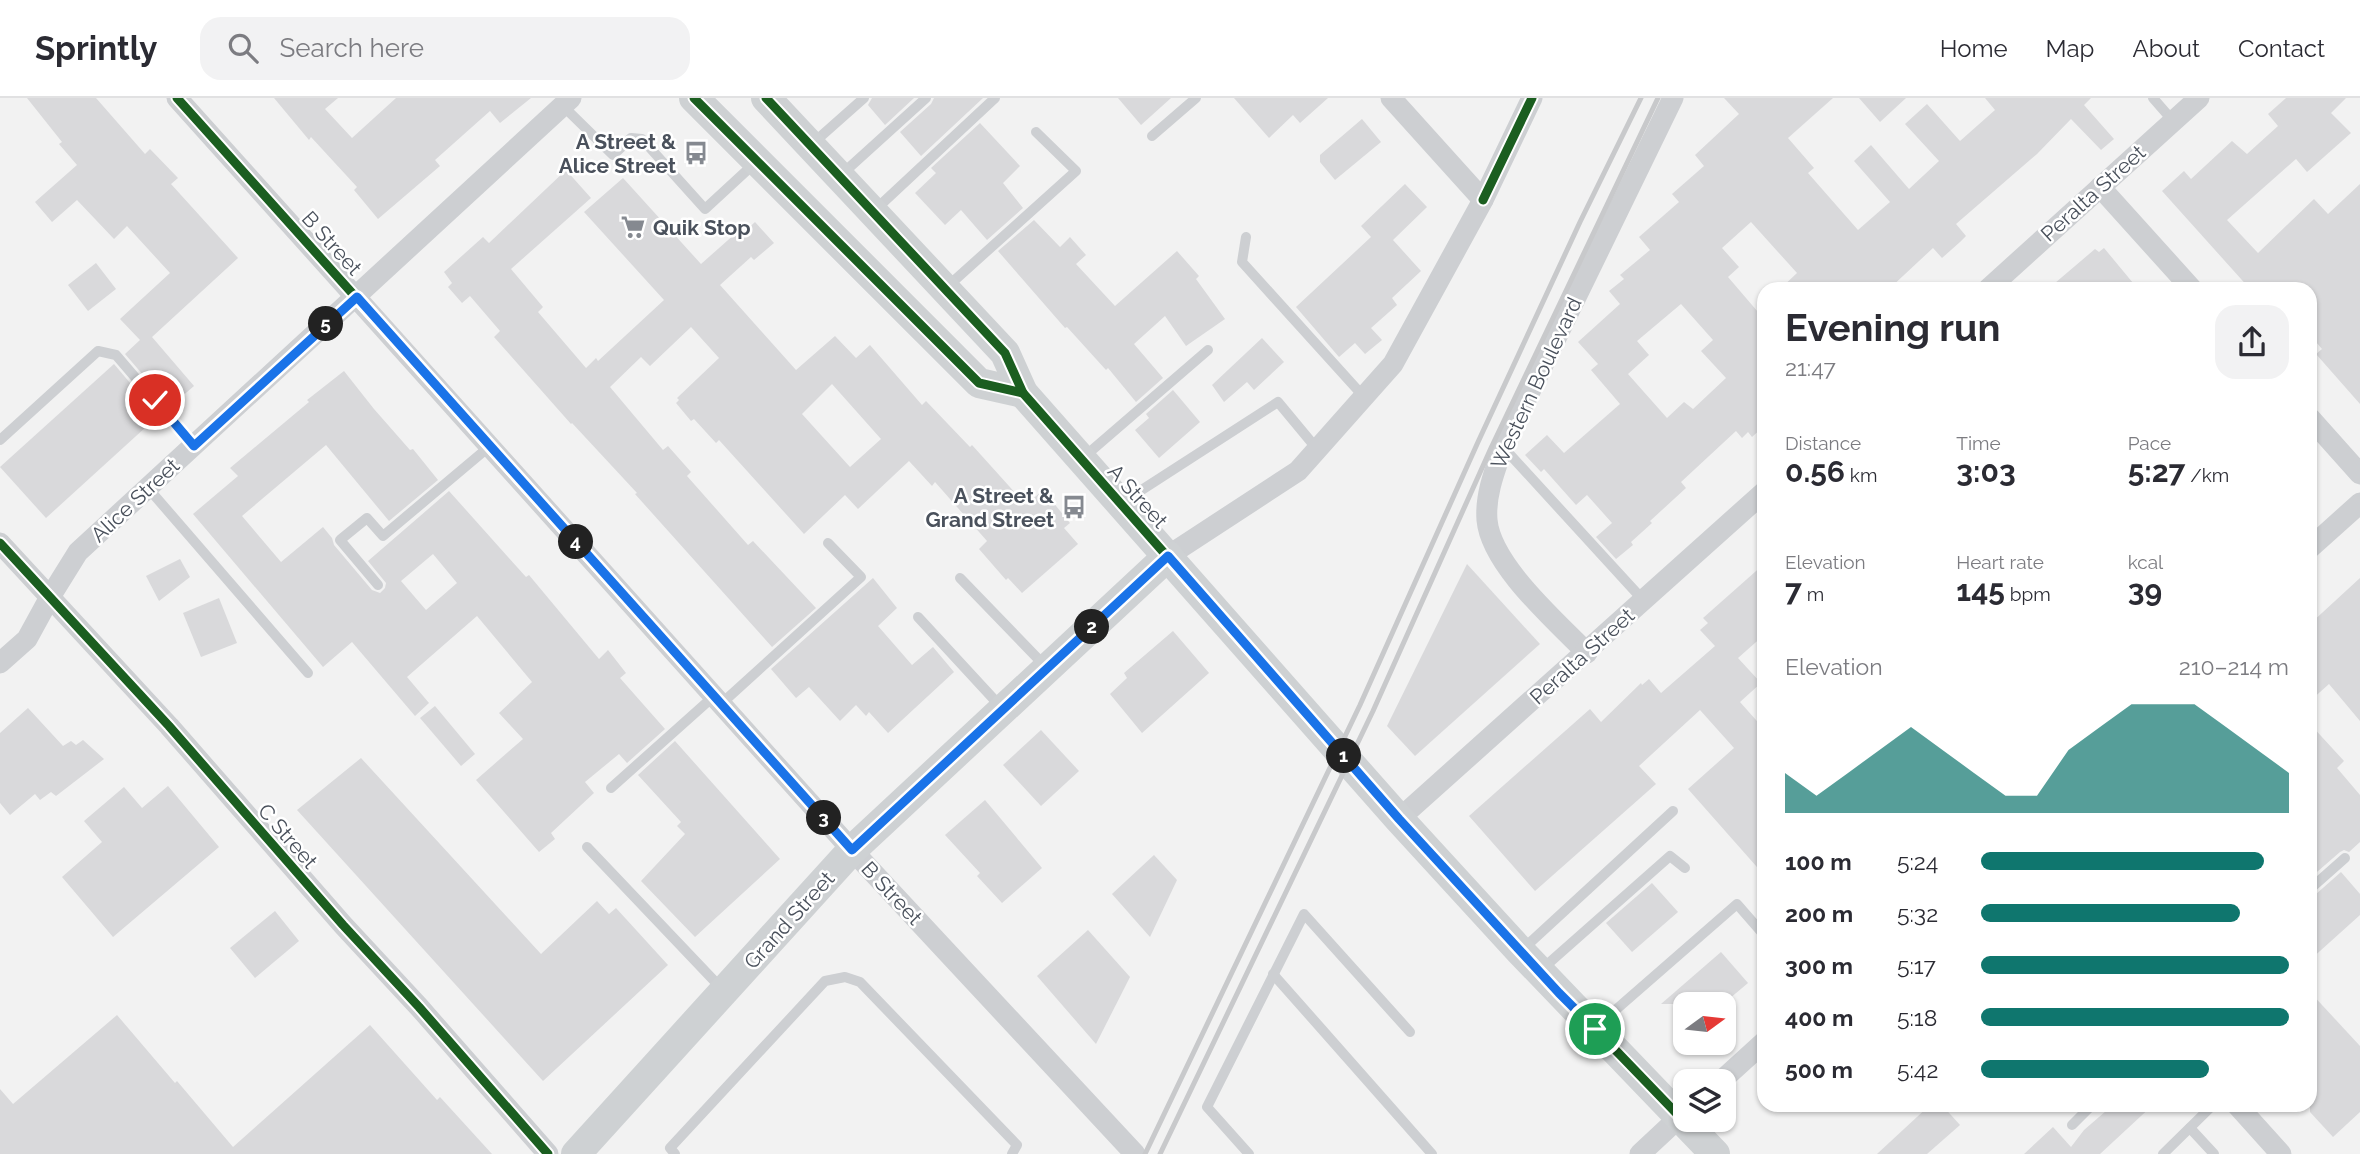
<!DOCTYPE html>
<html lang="en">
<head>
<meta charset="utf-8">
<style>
	body { margin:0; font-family:Raleway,sans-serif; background:#f2f2f3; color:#2b2b33; height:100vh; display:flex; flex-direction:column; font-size:26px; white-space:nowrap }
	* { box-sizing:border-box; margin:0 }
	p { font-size:23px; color:#7c7c81 }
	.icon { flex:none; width:38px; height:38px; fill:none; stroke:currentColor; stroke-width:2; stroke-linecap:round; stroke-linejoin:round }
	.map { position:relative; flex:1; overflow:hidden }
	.panel { position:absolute; left:1757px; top:184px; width:560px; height:830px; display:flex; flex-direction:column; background:#fff; border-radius:21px; box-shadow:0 2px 5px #0004 }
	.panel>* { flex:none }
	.needle { width:46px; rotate:75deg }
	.controls { position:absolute; left:1673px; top:894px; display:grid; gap:14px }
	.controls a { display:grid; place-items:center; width:63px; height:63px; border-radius:14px; background:#fff; box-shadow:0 2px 5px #0004; font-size:35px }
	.pin { position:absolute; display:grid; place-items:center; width:60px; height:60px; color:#fff; margin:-30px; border:4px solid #fff; border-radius:50%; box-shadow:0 2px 7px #0007 }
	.km { position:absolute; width:35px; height:35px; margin:-18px; border-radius:50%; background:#222; color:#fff; font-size:19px; line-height:35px; text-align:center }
	.round { display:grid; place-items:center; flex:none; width:74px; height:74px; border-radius:21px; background:#f2f2f3 }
	.headline { display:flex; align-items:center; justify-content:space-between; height:119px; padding:0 28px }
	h1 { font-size:38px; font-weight:700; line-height:52px }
	.stats { display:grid; grid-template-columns:repeat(3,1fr); gap:10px; height:119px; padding:7px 28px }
	.stats div { display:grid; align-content:center }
	.stats b { font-size:30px; font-weight:700 }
	.stats small { font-size:19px; font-weight:400 }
	.stats p { font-size:19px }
	.chart { height:196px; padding:14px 28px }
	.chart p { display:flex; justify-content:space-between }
	.chart svg { width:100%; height:126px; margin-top:7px; fill:#0f766e; opacity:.7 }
	ul { padding:0 28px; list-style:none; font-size:23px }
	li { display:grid; grid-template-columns:112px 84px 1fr; align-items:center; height:52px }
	li i { height:18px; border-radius:9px; background:#0f766e }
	header { display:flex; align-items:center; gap:42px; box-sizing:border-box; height:98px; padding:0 35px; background:#fff; border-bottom:2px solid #e1e1e2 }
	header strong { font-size:33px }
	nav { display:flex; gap:38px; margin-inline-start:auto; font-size:24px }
	.search { width:490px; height:63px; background:#f2f2f3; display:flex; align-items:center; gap:18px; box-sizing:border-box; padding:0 24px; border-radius:21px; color:#7c7c81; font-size:26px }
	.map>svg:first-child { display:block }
	.building { fill:#d9d9db; fill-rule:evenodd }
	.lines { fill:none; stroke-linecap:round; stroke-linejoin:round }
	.lane { stroke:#cdcfd2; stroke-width:10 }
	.street { stroke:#cdcfd2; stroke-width:21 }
	.secondary { stroke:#ced1d3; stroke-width:30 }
	.rail { stroke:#c8c9cb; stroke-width:5 }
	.cycleway-casing { stroke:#fff; stroke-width:13 }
	.cycleway { stroke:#1b5e20; stroke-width:9 }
	.route-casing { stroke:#fff; stroke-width:14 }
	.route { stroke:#1a73e8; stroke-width:9 }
	.labels { text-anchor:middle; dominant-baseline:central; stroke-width:5; stroke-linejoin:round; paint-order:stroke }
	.poi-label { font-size:21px; font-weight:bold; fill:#4a515c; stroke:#fff; text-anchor:end }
	.street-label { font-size:21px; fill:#4a515c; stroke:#fff }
</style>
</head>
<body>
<header>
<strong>Sprintly</strong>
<div class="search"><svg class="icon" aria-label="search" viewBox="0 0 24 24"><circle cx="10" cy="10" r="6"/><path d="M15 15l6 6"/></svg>Search here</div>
<nav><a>Home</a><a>Map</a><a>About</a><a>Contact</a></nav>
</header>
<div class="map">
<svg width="2360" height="1056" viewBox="0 0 2360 1056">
	<rect width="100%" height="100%" fill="#f2f2f2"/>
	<g class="building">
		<path d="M 27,0 L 96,0 L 145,56 L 150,51 L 178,80 L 171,86 L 238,160 L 152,239 L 194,288 L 173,306 L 169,307 L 125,256 L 140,242 L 120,221 L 170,175 L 127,128 L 114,141 L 77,102 L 52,124 L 35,104 L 77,67 L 59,46 L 62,44 Z"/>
		<path d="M 274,0 L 338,0 L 325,11 L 352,40 L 396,0 L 531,0 L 500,25 L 490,13 L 435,62 L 440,68 L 378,121 L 354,92 L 357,89 L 311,39 L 309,42 Z"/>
		<path d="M 872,0 L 914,0 L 885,27 L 868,7 Z"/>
		<path d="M 934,0 L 983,0 L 921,58 L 900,34 L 931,6 Z"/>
		<path d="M 1118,0 L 1171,0 L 1141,27 Z"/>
		<path d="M 1234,0 L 1328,0 L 1300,25 L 1293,17 L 1269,40 Z"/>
		<path d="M 1724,0 L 1833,0 L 1788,40 L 1814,70 L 1808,75 L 1858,132 L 1890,104 L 1854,63 L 1871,47 L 1909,91 L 1939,63 L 1905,26 L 1927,6 L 1960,43 L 1995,12 L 1985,0 L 2091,0 L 2084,7 L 2114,41 L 2101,52 L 2071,21 L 2037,56 L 1956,126 L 1966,138 L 1960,144 L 1942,160 L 1933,150 L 1889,191 L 1780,191 L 1797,175 L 1751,124 L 1722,150 L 1739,169 L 1728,179 L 1764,221 L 1764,328 L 1752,339 L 1748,334 L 1742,340 L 1736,333 L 1681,384 L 1686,390 L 1650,423 L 1652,425 L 1631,444 L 1633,447 L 1616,461 L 1596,439 L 1612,425 L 1587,397 L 1576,407 L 1544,371 L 1541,374 L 1525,357 L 1547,337 L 1564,355 L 1620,306 L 1591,272 L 1598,266 L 1578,244 L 1620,206 L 1609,193 L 1624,181 L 1620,177 L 1650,152 L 1639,139 L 1679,104 L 1672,96 L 1704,68 L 1695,57 L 1739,16 ZM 1681,206 L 1713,242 L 1701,253 L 1726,280 L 1693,311 L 1684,304 L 1667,320 L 1628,276 L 1649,257 L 1637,243 Z"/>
		<path d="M 1859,0 L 1906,0 L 1880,24 Z"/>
		<path d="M 2286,0 L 2346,0 L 2331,15 L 2351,35 L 2307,74 L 2296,61 L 2227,122 L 2258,155 L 2314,101 L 2328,116 L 2360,86 L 2360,306 L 2316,256 L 2322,251 L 2310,237 L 2310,191 L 2250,191 L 2162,93 L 2184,73 L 2191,81 L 2232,43 L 2247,56 L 2278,28 L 2268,16 Z"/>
		<path d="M 1362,21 L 1381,44 L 1335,82 L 1320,64 L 1320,57 Z"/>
		<path d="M 980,25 L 1020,68 L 1003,85 L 1023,110 L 987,142 L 961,112 L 945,127 L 915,95 L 936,75 L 931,70 Z"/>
		<path d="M 566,72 L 591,100 L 511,171 L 543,209 L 538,214 L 586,270 L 596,260 L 598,263 L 664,202 L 584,114 L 623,80 L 701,166 L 736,135 L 739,139 L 755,124 L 774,145 L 754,162 L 751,159 L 720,187 L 796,272 L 835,238 L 856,260 L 870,247 L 922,307 L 926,303 L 970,349 L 972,347 L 1026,407 L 1043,392 L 1070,425 L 1064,430 L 1078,446 L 1022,495 L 1008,480 L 1006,482 L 979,451 L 987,443 L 935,384 L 932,388 L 909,363 L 858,411 L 845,397 L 804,436 L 719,342 L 716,345 L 694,321 L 691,323 L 676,305 L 679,302 L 677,300 L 719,260 L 691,229 L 650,268 L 641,259 L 610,289 L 663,352 L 668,348 L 691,374 L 687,378 L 748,447 L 753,443 L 816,510 L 772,549 L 635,396 L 637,395 L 572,325 L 571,326 L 494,239 L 500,233 L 470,198 L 462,205 L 448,189 L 452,185 L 444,174 L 483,139 L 489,145 ZM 832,286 L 881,341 L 850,369 L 802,316 Z"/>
		<path d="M 1405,86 L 1427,109 L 1393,142 L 1421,173 L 1392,200 L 1397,207 L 1371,230 L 1382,242 L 1365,256 L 1355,245 L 1339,259 L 1296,209 L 1371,139 L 1361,128 Z"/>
		<path d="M 1034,122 L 1060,149 L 1070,139 L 1086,157 L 1076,166 L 1115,208 L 1177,153 L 1199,178 L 1196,181 L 1225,221 L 1186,248 L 1165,218 L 1134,246 L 1163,280 L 1136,304 L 1108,270 L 1106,272 L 1067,229 L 1065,230 L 998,153 Z"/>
		<path d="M 2104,150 L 2138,191 L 2048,191 L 2095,151 L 2099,154 Z"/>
		<path d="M 96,165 L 116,191 L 88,213 L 68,187 Z"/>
		<path d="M 1262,240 L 1284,264 L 1254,292 L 1247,284 L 1224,304 L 1212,287 Z"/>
		<path d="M 114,266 L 158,318 L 46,420 L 0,369 Z"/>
		<path d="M 344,273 L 374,311 L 410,352 L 413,351 L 438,382 L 389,423 L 326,347 L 242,418 L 281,464 L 323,429 L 332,440 L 334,447 L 372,492 L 380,495 L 385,490 L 386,485 L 368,463 L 449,393 L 526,479 L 529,477 L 599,561 L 608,552 L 626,575 L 620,580 L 665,631 L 627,665 L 619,656 L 585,684 L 594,695 L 551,735 L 555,741 L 539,754 L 476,682 L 523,641 L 499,615 L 532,584 L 477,518 L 407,579 L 429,605 L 415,618 L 352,544 L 323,569 L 193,416 L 238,378 L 230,370 L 309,304 L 307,302 ZM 433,456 L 457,485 L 426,512 L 401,483 Z"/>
		<path d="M 1173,292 L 1200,324 L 1159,360 L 1135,332 L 1149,320 L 1146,316 Z"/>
		<path d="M 180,461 L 190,479 L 159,503 L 146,478 Z"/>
		<path d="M 1467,466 L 1540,546 L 1415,658 L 1387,628 Z"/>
		<path d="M 1764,466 L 1764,537 L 1738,560 L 1761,585 L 1740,604 L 1764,631 L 1764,777 L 1688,691 L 1734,650 L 1700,612 L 1639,668 L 1656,686 L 1535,793 L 1469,718 L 1590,611 L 1601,624 L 1641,585 L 1642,587 L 1649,581 L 1661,595 L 1715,548 L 1700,532 L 1708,525 L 1703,520 Z"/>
		<path d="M 873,480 L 897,510 L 878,528 L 912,567 L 933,549 L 954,574 L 888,635 L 869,614 L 866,618 L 856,607 L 840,623 L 809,589 L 796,600 L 771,571 Z"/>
		<path d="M 2360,480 L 2360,623 L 2329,586 L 2310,603 L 2310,526 Z"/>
		<path d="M 219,500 L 237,545 L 201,559 L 183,515 Z"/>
		<path d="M 1173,533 L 1209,575 L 1142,635 L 1110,596 L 1127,580 L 1124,575 Z"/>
		<path d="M 435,608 L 475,656 L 461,668 L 420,620 Z"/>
		<path d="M 28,610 L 63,648 L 71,643 L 76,647 L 83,642 L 104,661 L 56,698 L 51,694 L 40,702 L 35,696 L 10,717 L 0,705 L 0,635 Z"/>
		<path d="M 2310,626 L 2344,663 L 2337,670 L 2360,697 L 2360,744 L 2349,754 L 2344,752 L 2340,754 L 2310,780 Z"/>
		<path d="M 1041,632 L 1079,673 L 1041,708 L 1003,667 Z"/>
		<path d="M 675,643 L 780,761 L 695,839 L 641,783 L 685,736 L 677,728 L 681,724 L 638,677 Z"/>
		<path d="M 361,660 L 541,856 L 597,803 L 609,816 L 616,810 L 668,867 L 543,983 L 297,712 Z"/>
		<path d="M 168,688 L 219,749 L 113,839 L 62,779 L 102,744 L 84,723 L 124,689 L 142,710 Z"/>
		<path d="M 985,702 L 1042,770 L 1002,805 L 977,778 L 980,775 L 945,737 Z"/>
		<path d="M 1154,757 L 1177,782 L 1150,839 L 1112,796 Z"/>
		<path d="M 2341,774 L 2360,796 L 2360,817 L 2310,862 L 2310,799 L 2315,797 Z"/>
		<path d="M 1652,785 L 1678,814 L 1632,854 L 1606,825 Z"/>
		<path d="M 275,813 L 299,843 L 255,880 L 230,850 Z"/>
		<path d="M 1088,832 L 1130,879 L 1096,946 L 1037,878 Z"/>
		<path d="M 1721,854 L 1748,885 L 1723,906 L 1661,906 Z"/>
		<path d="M 2310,894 L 2360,948 L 2360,1014 L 2333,1039 L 2310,1014 Z"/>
		<path d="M 117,917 L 175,985 L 177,983 L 233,1049 L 370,927 L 437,1002 L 440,999 L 492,1056 L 0,1056 L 0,991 L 13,1006 Z"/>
		<path d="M 1931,1006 L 1941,1006 L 1960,1027 L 1927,1056 L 1877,1056 Z"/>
		<path d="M 2114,1006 L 2154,1006 L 2100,1056 L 2024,1056 L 2053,1029 L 2071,1049 L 2084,1032 Z"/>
	</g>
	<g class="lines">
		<g class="lane">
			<path d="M 2153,0 L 2173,23"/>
			<path d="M 563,8 L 613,57 L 631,40 L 642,41 L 705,111 L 756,64"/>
			<path d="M 1152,38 L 1196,0"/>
			<path d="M 811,47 L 864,0"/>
			<path d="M 841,77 L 926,0"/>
			<path d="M 875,112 L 995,0"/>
			<path d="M 1246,139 L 1242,164 L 1364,299"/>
			<path d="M 947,189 L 1076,73 L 1036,34"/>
			<path d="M 0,342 L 98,253 L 116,257 L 194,348"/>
			<path d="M 1503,349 L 1644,503"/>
			<path d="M 1084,359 L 1208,252"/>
			<path d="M 148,390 L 308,575"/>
			<path d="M 1123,404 L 1278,304 L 1317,351"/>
			<path d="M 960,480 L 1045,568"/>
			<path d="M 378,487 L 340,442 L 367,420 L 383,438 L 490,348"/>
			<path d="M 918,519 L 1001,609"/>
			<path d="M 721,606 L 861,479 L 828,445"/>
			<path d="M 611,690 L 714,598"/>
			<path d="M 587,749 L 722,891"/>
			<path d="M 2310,791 L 2345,760"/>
			<path d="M 1522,852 L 1673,713"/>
			<path d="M 1541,872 L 1670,758 L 1685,770"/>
			<path d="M 1273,876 L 1432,1056"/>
			<path d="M 1596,929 L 1737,806 L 1764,837"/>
			<path d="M 2072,1027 L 2093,1006"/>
			<path d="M 2190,1030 L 2214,1056"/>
			<path d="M 675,1056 L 670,1050 L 825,883 L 845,879 L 860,884 L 1017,1047 L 1012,1056"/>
			<path d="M 1249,1056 L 1207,1009 L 1304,816 L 1410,934"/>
			<path d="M 2163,1056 L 2214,1006"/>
		</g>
		<g class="street">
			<path d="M 177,0 L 852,752 L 1135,1056"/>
			<path d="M 1391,0 L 1483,102"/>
			<path d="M 2100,89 L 2192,191"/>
			<path d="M 1988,191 L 2199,0"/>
			<path d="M 2310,320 L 2360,376"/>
			<path d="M 0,445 L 169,628 L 343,827 L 419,909 L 548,1056"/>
			<path d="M 2310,450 L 2360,405"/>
			<path d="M 1168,458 L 1298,373 L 1393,266 L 1483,102 L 1532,0"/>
			<path d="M 1587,555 C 1556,523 1491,467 1487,422 C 1485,397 1495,372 1503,349 L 1673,0"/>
			<path d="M 0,565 L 27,541 L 50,499 L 78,454 L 571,0"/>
			<path d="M 1399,721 L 1764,394"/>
			<path d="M 1720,984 L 1764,944"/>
			<path d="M 2236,1006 L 2281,1056"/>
			<path d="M 1640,1056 L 1685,1014"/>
		</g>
		<g class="secondary">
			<path d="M 694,0 L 979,285 L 1023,295"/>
			<path d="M 766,0 L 1005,255 L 1023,295 L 1399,721 L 1520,853 L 1715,1056"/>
			<path d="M 576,1056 L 852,752 L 1168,458"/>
		</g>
		<g class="rail">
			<path d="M 1145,1056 L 1360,607 L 1478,344 L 1580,124 L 1641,0"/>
			<path d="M 1160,1056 L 1373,613 L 1491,350 L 1658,0"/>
		</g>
		<g class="cycleway-casing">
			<g id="cycleway">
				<path d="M 177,0 L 852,752"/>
				<path d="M 694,0 L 979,285 L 1023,295"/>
				<path d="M 766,0 L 1005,255 L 1023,295 L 1399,721 L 1559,895 L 1599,935 L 1680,1019"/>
				<path d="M 1483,102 L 1532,0"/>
				<path d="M 0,445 L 169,628 L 343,827 L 419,909 L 548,1056"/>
			</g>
		</g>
		<use href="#cycleway" class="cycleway"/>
	</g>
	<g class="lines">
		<g class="route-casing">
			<path id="route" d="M 155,302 L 194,348 L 357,199 L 852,752 L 1168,458 L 1399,721 L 1559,895 L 1595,931"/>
		</g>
		<use href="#route" class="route"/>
	</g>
	<defs>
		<g id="bus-bare" transform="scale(1.89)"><path d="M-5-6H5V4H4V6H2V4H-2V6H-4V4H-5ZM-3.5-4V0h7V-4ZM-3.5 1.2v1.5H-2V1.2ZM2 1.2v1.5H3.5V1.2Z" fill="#858990" stroke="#fff" stroke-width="2.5" paint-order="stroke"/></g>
		<g id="supermarket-bare" transform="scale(1.89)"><path d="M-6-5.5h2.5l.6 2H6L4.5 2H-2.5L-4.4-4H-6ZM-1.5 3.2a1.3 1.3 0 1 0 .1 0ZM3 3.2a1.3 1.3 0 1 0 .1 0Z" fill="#858990" stroke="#fff" stroke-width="2.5" paint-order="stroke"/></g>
	</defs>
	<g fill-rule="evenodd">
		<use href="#bus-bare" x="696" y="55"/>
		<use href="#supermarket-bare" x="633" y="129"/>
		<use href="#bus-bare" x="1074" y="409"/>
	</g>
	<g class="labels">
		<g class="poi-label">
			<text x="676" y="43">A Street &amp;<tspan x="676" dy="24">Alice Street</tspan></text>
			<text x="653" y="129" text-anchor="start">Quik Stop</text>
			<text x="1054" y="397">A Street &amp;<tspan x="1054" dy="24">Grand Street</tspan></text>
		</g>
		<g class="street-label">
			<text transform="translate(2093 95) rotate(-42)">Peralta Street</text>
			<text transform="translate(332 145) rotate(48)">B Street</text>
			<text transform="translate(1536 285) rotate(-65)">Western Boulevard</text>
			<text transform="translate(1138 398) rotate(48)">A Street</text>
			<text transform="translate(135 402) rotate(-43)">Alice Street</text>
			<text transform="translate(1582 558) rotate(-42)">Peralta Street</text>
			<text transform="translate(288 738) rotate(49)">C Street</text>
			<text transform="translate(892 795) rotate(47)">B Street</text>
			<text transform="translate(789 822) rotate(-48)">Grand Street</text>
		</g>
	</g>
</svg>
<div class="controls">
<a><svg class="needle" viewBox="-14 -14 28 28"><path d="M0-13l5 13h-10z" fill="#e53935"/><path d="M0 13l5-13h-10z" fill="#7c7c81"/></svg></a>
<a><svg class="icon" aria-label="layers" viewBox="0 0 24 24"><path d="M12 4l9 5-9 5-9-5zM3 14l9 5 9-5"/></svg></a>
</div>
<div class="pin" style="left:1595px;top:931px;background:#1e9e55"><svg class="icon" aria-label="arrive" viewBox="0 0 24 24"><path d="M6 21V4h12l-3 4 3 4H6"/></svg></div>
<div class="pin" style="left:155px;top:302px;background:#d93025"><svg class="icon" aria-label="check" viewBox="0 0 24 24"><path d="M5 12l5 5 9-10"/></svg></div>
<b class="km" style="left:1344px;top:658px">1</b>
<b class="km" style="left:1092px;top:529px">2</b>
<b class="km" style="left:824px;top:720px">3</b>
<b class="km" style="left:576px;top:444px">4</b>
<b class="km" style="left:326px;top:226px">5</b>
<section class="panel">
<div class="headline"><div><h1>Evening run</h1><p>21:47</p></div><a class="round"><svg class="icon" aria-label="share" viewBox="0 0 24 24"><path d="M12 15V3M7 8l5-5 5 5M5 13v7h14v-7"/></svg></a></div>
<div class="stats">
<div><p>Distance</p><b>0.56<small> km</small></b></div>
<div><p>Time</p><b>3:03</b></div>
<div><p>Pace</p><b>5:27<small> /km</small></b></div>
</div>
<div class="stats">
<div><p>Elevation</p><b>7<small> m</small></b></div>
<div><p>Heart rate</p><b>145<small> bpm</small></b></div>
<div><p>kcal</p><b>39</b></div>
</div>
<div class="chart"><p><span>Elevation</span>210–214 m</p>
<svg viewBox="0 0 160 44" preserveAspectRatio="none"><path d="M0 44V30L10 38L20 30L30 22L40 14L50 22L60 30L70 38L80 38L90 22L100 14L110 6L120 6L130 6L140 14L150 22L160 30V44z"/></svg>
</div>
<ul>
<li><b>100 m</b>5:24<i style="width:92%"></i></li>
<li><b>200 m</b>5:32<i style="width:84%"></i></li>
<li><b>300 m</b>5:17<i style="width:100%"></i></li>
<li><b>400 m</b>5:18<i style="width:100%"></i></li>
<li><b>500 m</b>5:42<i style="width:74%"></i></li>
</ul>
</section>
</div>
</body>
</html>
